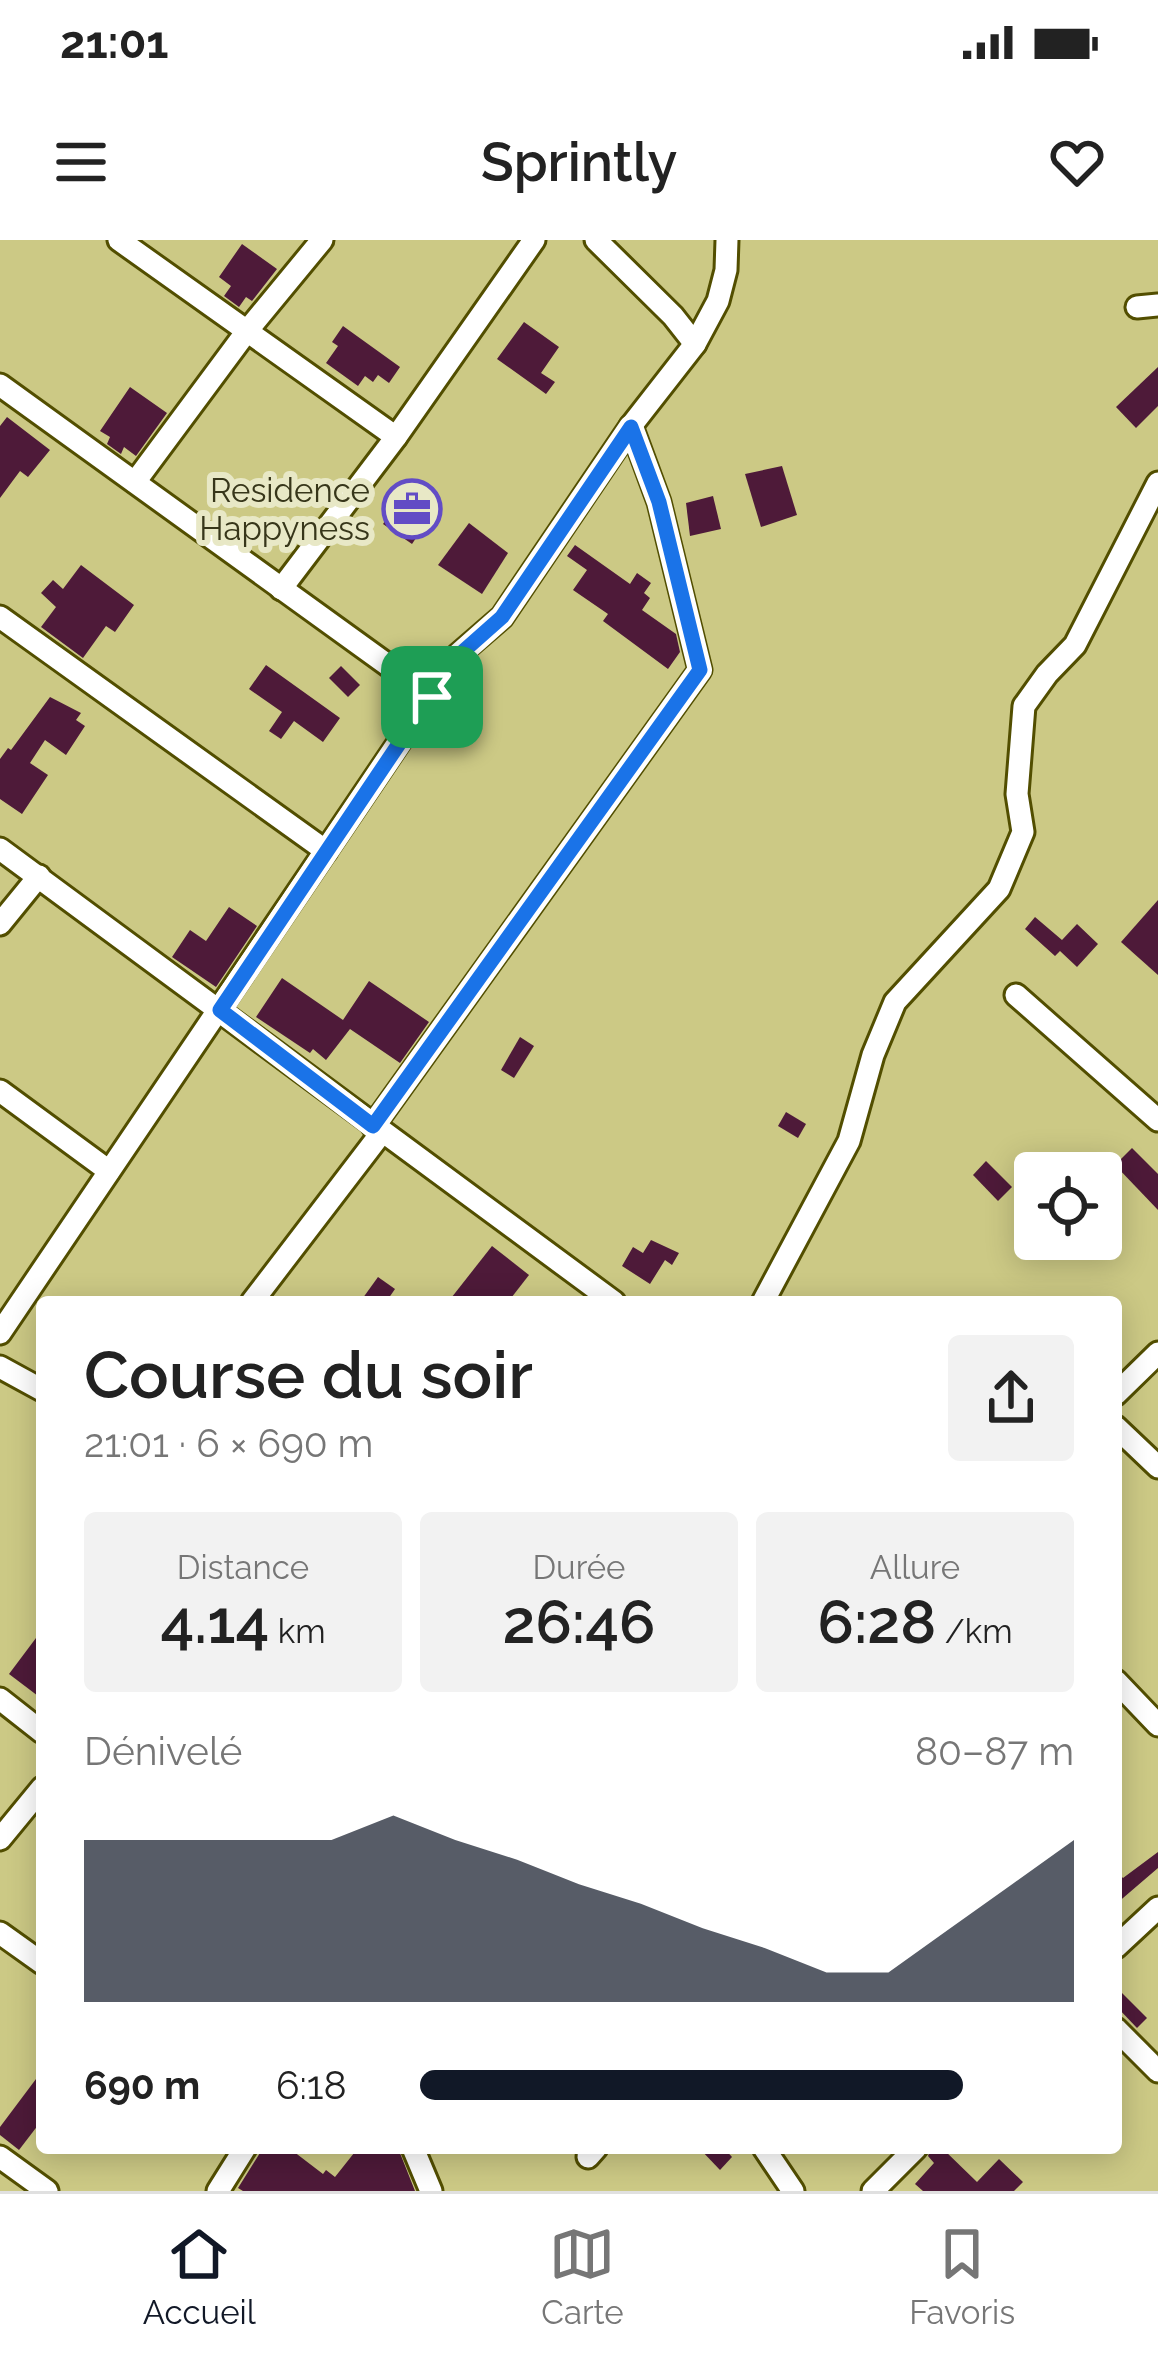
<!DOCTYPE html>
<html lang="fr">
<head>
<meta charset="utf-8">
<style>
	body { margin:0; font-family:Raleway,sans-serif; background:#f2f2f2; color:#222; height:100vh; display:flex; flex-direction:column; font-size:45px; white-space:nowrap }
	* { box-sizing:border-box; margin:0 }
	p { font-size:39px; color:#767676 }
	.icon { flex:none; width:66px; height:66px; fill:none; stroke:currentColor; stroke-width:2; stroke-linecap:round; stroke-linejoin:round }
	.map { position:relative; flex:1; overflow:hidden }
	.drawer { position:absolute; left:36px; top:1056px; width:1086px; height:858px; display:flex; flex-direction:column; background:#fff; border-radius:12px; box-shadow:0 6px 30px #0003 }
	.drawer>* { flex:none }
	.tools { position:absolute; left:1014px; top:912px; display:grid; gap:24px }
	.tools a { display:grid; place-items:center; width:108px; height:108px; border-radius:12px; background:#fff; box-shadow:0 6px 30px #0003; font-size:60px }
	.pin { position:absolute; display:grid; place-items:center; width:102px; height:102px; color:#fff; margin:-51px; border-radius:24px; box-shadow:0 6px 18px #0006 }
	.round { display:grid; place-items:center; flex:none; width:126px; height:126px; border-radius:12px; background:#f2f2f2 }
	.summary { display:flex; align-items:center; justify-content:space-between; height:204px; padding:0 48px }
	h1 { font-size:66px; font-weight:600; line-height:90px }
	.metrics { display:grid; grid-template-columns:repeat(3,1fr); gap:18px; height:204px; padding:12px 48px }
	.metrics div { display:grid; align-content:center; border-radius:12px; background:#f2f2f2; text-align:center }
	.metrics b { font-size:60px; font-weight:600 }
	.metrics small { font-size:33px; font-weight:400 }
	.metrics p { font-size:33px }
	.chart { height:336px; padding:24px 48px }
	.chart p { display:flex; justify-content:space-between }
	.chart svg { width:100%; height:216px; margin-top:12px; fill:#111827; opacity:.7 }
	ul { padding:0 48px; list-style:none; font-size:39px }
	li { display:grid; grid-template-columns:192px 144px 1fr; align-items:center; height:90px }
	li i { height:30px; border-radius:15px; background:#111827 }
	.status { display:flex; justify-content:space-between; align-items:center; height:84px; padding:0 60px; background:#fff; direction:ltr }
	.status svg { height:33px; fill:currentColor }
	header { display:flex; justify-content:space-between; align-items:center; height:156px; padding:0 48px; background:#fff; font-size:54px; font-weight:600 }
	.menu { display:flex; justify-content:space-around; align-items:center; height:168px; border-top:3px solid #e0e0e0; background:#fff; font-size:33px; color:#767676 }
	.menu a { display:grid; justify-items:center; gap:6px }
	.menu .selected { color:#111827 }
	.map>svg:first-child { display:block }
	.building { fill:#4e1a39 }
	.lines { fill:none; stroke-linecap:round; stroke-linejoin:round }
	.minor-casing { stroke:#524e00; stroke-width:27 }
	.minor { stroke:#fff; stroke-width:21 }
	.route-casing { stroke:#fff; stroke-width:24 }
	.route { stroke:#1a73e8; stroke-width:15 }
	.labels { text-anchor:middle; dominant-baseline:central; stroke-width:12; stroke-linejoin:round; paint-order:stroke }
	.poi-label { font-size:33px; fill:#37361a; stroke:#e8e8c6; text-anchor:end }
</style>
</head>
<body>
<div class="status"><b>21:01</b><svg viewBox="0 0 49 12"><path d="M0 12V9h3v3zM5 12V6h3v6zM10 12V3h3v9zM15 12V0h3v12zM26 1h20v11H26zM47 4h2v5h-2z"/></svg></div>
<header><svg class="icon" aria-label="menu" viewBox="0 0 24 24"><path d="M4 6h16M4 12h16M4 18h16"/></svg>Sprintly<svg class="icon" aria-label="heart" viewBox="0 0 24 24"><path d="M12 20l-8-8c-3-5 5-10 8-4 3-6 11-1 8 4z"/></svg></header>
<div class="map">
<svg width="1158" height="1951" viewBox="0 0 1158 1951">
	<rect width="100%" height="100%" fill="#ccc985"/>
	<g class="building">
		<path d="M 242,4 L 277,29 L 252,61 L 246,57 L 239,67 L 224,56 L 231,46 L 219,37 Z"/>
		<path d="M 524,82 L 559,107 L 541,133 L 555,142 L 546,154 L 497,119 Z"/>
		<path d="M 343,86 L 400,127 L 389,143 L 378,135 L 373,142 L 365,136 L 358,146 L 326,123 L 338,106 L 332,102 Z"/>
		<path d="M 1158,127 L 1158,166 L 1136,188 L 1116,167 Z"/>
		<path d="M 130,147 L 167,173 L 136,216 L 124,207 L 121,214 L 107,204 L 110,197 L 100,191 Z"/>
		<path d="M 7,177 L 50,210 L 28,237 L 20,231 L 0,258 L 0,186 Z"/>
		<path d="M 782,226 L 797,275 L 761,287 L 745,234 Z"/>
		<path d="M 412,242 L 441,261 L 412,304 L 383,284 Z"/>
		<path d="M 713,256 L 721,289 L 690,296 L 686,263 Z"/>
		<path d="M 469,283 L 508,313 L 482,354 L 438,325 Z"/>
		<path d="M 575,305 L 630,344 L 637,333 L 651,343 L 644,353 L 650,358 L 642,370 L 676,394 L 680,412 L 668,429 L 603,381 L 608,374 L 573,350 L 587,330 L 567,316 Z"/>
		<path d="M 81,325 L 134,365 L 115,392 L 106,386 L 83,418 L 41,387 L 56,367 L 41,353 L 53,340 L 63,349 Z"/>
		<path d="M 266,425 L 340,478 L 323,502 L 294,481 L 281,499 L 269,491 L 282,472 L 249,449 Z"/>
		<path d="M 341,426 L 360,445 L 348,457 L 329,438 Z"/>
		<path d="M 50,457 L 81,473 L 76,480 L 85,486 L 66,515 L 45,500 L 30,523 L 48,535 L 22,574 L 0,559 L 0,519 L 8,508 L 11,510 Z"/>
		<path d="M 1158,660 L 1158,735 L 1121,702 Z"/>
		<path d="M 229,667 L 257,686 L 216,747 L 172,717 L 190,690 L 206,701 Z"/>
		<path d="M 1035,677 L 1062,700 L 1077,684 L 1098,704 L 1077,727 L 1060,711 L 1055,716 L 1025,689 Z"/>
		<path d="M 282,738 L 343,780 L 369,741 L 429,782 L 400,823 L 350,789 L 326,820 L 313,809 L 310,813 L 256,777 Z"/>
		<path d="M 520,797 L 534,806 L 514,838 L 501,830 Z"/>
		<path d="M 786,872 L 806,884 L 798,898 L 778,886 Z"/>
		<path d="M 1132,908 L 1158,934 L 1158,970 L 1115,925 Z"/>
		<path d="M 986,921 L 1012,947 L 998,961 L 973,935 Z"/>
		<path d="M 651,1000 L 679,1013 L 672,1025 L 665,1020 L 650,1044 L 622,1026 L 633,1007 L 643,1013 Z"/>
		<path d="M 492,1006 L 529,1035 L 508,1062 L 448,1062 Z"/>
		<path d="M 378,1037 L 395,1049 L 386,1062 L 360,1062 Z"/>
		<path d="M 42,1390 L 42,1459 L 9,1434 Z"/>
		<path d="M 1158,1612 L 1158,1628 L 1116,1664 L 1116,1631 L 1123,1638 Z"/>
		<path d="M 1116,1747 L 1147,1778 L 1137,1788 L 1116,1766 Z"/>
		<path d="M 42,1831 L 42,1880 L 19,1910 L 0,1895 L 0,1887 Z"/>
		<path d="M 263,1908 L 289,1908 L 323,1934 L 326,1930 L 335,1937 L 358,1908 L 398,1908 L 415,1951 L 243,1951 L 238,1948 Z"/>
		<path d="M 699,1908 L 724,1908 L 732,1917 L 720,1930 Z"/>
		<path d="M 931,1908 L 942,1908 L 977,1942 L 999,1919 L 1023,1942 L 1014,1951 L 923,1951 L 915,1944 L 934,1923 L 928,1916 Z"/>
	</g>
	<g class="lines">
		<g class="minor-casing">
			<g id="minor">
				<path d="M 119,0 L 396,197"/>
				<path d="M 596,0 L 673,76 L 695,104"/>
				<path d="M 1137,67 L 1158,65"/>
				<path d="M 0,145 L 432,457"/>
				<path d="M 135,242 L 247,91 L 322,0"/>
				<path d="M 281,349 L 396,197 L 534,0"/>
				<path d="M 0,377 L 326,611"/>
				<path d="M 0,609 L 614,1062"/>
				<path d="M 0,684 L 39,636"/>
				<path d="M 1016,755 L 1158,880"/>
				<path d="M 0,851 L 109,931"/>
				<path d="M 373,886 L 700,430 L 659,262 L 631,186"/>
				<path d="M 252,1062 L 382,892"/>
				<path d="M 763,1062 L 849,901 L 873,815 L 895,762 L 999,649 L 1023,592 L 1017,554 L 1024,466 L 1047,434 L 1075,405 L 1158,243"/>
				<path d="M 0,1093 L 458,415 L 502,377 L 631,186 L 695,104 L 718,61 L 726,30 L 727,0"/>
				<path d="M 0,1127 L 42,1150"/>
				<path d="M 1116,1154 L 1158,1113"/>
				<path d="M 1116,1187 L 1158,1227"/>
				<path d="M 1116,1441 L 1158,1485"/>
				<path d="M 0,1459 L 42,1492"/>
				<path d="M 0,1599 L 42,1548"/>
				<path d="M 0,1693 L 42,1723"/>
				<path d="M 1116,1707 L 1158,1668"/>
				<path d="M 1116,1789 L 1158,1831"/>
				<path d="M 413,1908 L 431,1951"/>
				<path d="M 764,1908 L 793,1951"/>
				<path d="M 0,1917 L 47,1951"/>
				<path d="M 588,1917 L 596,1908"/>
				<path d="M 218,1951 L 245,1908"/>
				<path d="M 873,1951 L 916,1908"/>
			</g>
		</g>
		<use href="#minor" class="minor"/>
	</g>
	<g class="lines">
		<g class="route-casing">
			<path id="route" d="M 631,187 L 659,262 L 700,430 L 373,886 L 220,770 L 458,416 L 502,377 Z"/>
		</g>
		<use href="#route" class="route"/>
	</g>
	<defs>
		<g id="office-ring" transform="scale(3)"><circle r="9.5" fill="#e8e8c6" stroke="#624cc5" stroke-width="1.5"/><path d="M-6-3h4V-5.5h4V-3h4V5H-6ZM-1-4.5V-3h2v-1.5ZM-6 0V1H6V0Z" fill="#624cc5"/></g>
	</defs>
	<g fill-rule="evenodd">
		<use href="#office-ring" x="412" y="269"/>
	</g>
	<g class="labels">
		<g class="poi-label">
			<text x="370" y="250">Residence<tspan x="370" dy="38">Happyness</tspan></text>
		</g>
	</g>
</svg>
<div class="tools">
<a><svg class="icon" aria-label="locate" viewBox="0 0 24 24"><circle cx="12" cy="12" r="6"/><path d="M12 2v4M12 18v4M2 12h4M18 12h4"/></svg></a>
</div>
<div class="pin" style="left:432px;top:457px;background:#1e9e55"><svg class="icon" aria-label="arrive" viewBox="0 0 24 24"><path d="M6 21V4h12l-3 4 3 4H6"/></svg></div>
<section class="drawer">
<div class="summary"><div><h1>Course du soir</h1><p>21:01 · 6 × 690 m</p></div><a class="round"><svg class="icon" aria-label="share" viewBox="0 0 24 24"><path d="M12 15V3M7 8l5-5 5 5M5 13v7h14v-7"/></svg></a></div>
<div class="metrics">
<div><p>Distance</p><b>4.14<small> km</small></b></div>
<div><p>Durée</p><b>26:46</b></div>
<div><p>Allure</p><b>6:28<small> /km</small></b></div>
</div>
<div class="chart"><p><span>Dénivelé</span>80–87 m</p>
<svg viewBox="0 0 160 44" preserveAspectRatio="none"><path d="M0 44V11L10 11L20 11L30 11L40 11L50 6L60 11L70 15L80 20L90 24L100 29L110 33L120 38L130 38L140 29L150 20L160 11V44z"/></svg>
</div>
<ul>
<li><b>690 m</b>6:18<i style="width:83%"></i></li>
</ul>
</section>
</div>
<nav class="menu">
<a class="selected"><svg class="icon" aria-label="home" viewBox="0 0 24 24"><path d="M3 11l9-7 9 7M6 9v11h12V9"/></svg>Accueil</a>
<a><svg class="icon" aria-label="map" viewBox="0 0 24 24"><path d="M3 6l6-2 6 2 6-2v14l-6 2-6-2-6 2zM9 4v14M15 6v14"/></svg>Carte</a>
<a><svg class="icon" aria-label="saved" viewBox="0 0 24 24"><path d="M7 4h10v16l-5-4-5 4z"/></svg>Favoris</a>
</nav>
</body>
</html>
